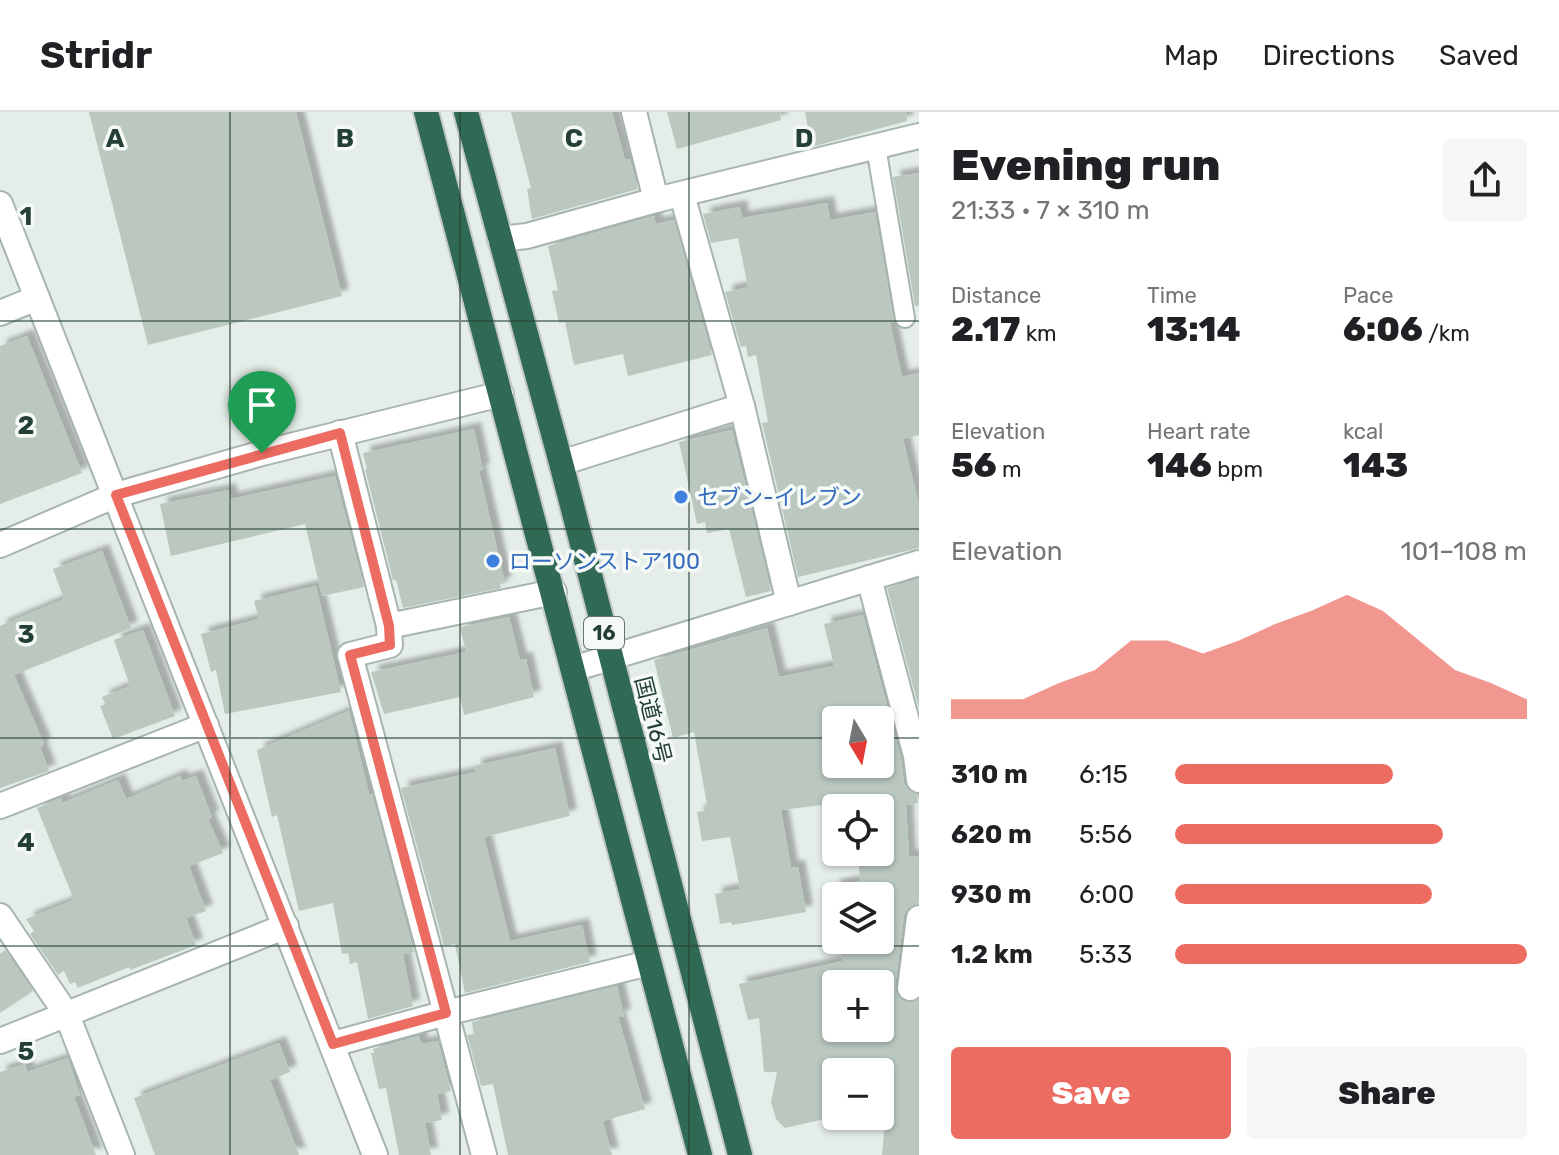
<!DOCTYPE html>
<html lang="en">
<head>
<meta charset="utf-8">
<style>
	body { margin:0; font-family:Rubik,"Noto Sans JP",sans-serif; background:#f6f6f6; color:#202124; height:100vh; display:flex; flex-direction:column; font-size:30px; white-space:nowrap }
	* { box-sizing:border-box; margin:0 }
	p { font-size:26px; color:#757577 }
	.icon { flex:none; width:44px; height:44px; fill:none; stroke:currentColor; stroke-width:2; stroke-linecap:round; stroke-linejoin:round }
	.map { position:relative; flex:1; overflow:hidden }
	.drawer { display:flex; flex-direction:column; background:#fff; width:640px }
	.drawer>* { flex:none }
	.needle { width:52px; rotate:170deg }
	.controls { position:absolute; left:822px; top:594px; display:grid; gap:16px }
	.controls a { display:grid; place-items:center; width:72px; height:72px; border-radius:8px; background:#fff; box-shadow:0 2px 6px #0004; font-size:40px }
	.pin { position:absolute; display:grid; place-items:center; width:68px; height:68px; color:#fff; margin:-82px -34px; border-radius:50% 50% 50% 0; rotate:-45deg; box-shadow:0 0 8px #0007 }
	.pin .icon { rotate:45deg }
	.round { display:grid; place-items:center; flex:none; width:84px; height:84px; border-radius:8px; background:#f6f6f6 }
	.overview { display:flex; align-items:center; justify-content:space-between; height:136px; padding:0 32px }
	h1 { font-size:44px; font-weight:800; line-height:60px }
	.metrics { display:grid; grid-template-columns:repeat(3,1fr); gap:12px; height:136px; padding:8px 32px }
	.metrics div { display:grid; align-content:center }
	.metrics b { font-size:34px; font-weight:800 }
	.metrics small { font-size:22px; font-weight:400 }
	.metrics p { font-size:22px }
	.chart { height:224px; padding:16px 32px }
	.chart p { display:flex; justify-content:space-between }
	.chart svg { width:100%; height:144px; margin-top:8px; fill:#ed6c62; opacity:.7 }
	.cta { display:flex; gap:16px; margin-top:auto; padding:16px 32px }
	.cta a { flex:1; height:92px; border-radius:8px; background:#ed6c62; color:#fff; font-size:32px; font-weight:800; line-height:92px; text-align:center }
	.cta a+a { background:#f6f6f6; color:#202124 }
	ul { padding:0 32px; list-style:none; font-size:26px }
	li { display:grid; grid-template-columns:128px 96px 1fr; align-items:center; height:60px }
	li i { height:20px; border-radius:10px; background:#ed6c62 }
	header { display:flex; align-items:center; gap:48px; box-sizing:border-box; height:112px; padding:0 40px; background:#fff; border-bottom:2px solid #e0e0e0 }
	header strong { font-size:38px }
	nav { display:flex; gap:44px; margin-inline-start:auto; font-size:28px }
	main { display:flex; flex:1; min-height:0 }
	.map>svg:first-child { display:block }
	.building { fill:#bac8c0; fill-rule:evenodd; filter:url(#shadow) }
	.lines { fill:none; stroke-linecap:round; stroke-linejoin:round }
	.lane-casing { stroke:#a7b5ae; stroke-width:22 }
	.street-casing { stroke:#a7b5ae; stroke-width:28 }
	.highway-casing { stroke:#c2c9c6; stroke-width:28 }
	.lane { stroke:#fff; stroke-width:18 }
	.street { stroke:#fff; stroke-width:24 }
	.highway { stroke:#316a54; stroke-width:24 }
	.route-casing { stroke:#fff; stroke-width:16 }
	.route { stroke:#ed6c62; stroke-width:10 }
	.grid { fill:none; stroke:#243f33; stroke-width:2; stroke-opacity:0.55 }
	.shop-dot { fill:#3f7fe0; stroke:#f5faf6; stroke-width:3 }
	.labels { text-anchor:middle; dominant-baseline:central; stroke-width:7; stroke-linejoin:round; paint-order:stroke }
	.shield { fill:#f5faf6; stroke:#63776e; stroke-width:2 }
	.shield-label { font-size:20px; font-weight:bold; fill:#243f33 }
	.shop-label { font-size:22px; fill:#366cbe; stroke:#f5faf6; text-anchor:start }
	.street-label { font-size:22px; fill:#243f33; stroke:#f5faf6 }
	.grid-label { font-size:26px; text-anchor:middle; font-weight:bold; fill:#243f33; stroke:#f5faf6; stroke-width:7; stroke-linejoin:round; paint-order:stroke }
</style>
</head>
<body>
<header>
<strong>Stridr</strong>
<nav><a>Map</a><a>Directions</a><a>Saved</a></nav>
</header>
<main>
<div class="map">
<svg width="919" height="1043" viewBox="0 0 919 1043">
	<defs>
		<filter id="shadow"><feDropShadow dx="7" dy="-7" stdDeviation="2" flood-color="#0004"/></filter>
	</defs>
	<rect width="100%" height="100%" fill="#e4ede8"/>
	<g class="building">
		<path d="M 89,0 L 296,0 L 342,184 L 148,233 Z"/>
		<path d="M 511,0 L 612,0 L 625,48 L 630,47 L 638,77 L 532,107 L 527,77 L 531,76 Z"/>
		<path d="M 667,0 L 780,0 L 781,8 L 677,37 Z"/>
		<path d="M 805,0 L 906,0 L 907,9 L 811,35 Z"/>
		<path d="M 919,61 L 919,194 L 915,194 L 893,65 Z"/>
		<path d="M 827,91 L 830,108 L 875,100 L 894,210 L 890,211 L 902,265 L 919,261 L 919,323 L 903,327 L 919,394 L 919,436 L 798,465 L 762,311 L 768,310 L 756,243 L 748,245 L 746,234 L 741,235 L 725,180 L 748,175 L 738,126 L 711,131 L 703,102 L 740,95 L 742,106 Z"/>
		<path d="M 654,104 L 656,112 L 674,108 L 712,243 L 628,264 L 623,242 L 574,253 L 565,210 L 559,211 L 552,179 L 558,178 L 548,134 Z"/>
		<path d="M 27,224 L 82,361 L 0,392 L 0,234 Z"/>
		<path d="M 474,317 L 483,359 L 479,359 L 505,471 L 500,472 L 501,476 L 403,496 L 396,468 L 393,468 L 365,357 L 367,357 L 363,341 Z"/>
		<path d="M 732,318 L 771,479 L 746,485 L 729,417 L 707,421 L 705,410 L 697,412 L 679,330 Z"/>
		<path d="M 335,364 L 364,475 L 322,484 L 305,412 L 171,444 L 160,392 L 229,378 L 231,387 Z"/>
		<path d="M 102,439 L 131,516 L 14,563 L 44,632 L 40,635 L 49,659 L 0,676 L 0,514 L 64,487 L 53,457 Z"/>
		<path d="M 919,467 L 919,597 L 887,476 Z"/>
		<path d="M 316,474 L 341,580 L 225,602 L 216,558 L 211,560 L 201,522 L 259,507 L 254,489 Z"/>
		<path d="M 863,503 L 901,647 L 904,671 L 908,678 L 917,682 L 918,691 L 906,693 L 909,744 L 919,745 L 919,791 L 908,796 L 904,803 L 895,875 L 902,888 L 909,891 L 919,887 L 919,1043 L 882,1043 L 886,1000 L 880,1001 L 880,960 L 836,960 L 836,1004 L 838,1004 L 785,1016 L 776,1007 L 771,990 L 777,960 L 764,960 L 759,906 L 748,908 L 739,872 L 843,849 L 840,828 L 880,828 L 880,784 L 836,784 L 836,795 L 833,774 L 860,769 L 858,740 L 880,740 L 880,696 L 855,696 L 855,689 L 781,698 L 791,756 L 798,755 L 806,800 L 732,813 L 731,810 L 720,812 L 715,782 L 740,777 L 730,725 L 702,729 L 697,700 L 708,698 L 694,620 L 673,626 L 654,548 L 767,516 L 779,565 L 834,554 L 824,512 ZM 836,608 L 880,608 L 880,652 L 836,652 ZM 836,872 L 880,872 L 880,916 L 836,916 Z"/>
		<path d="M 509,505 L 520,548 L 526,547 L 534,585 L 464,603 L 460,585 L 384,602 L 371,560 L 466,540 L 460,515 Z"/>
		<path d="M 143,518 L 175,604 L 113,627 L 100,594 L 105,592 L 102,585 L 130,574 L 114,528 Z"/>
		<path d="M 349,599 L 369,682 L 372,682 L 414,840 L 403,842 L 413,894 L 368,907 L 357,850 L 350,852 L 348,841 L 342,842 L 333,791 L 299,799 L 277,703 L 272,705 L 257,638 Z"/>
		<path d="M 555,636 L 570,704 L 484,725 L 510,829 L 582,813 L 590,850 L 465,881 L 455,832 L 444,834 L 401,676 L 476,660 L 474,654 Z"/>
		<path d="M 180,664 L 182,669 L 196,664 L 212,705 L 208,707 L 223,741 L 189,754 L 206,799 L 186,806 L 196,833 L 130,858 L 129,855 L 78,876 L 75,870 L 70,872 L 64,859 L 58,863 L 30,822 L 34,819 L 26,807 L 74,788 L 37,696 L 61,686 L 62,691 L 118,668 L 126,687 Z"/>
		<path d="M 5,838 L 33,879 L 0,901 L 0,842 Z"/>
		<path d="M 617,874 L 624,904 L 618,905 L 645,997 L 603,1009 L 612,1043 L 508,1043 L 493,972 L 481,974 L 467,923 L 474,922 L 472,910 Z"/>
		<path d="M 419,924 L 421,932 L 438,929 L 451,979 L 437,982 L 442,1008 L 425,1011 L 431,1043 L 399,1043 L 386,976 L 379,977 L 371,941 L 374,941 L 373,937 Z"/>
		<path d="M 279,931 L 290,960 L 270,968 L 299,1043 L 155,1043 L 134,986 Z"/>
		<path d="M 68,946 L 80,983 L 74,985 L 96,1043 L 0,1043 L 0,960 L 25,952 L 27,960 Z"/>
	</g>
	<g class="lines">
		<g class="lane-casing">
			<path id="lane" d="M 876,35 L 905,206"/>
		</g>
		<g class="street-casing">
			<g id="street">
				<path d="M 634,0 L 656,88"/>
				<path d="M 682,83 L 742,294 L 789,491"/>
				<path d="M 0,92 L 375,1043"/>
				<path d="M 500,127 L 527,124 L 656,88 L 919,24"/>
				<path d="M 0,201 L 37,186"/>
				<path d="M 340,321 L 389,514"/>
				<path d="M 561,351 L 742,294"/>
				<path d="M 0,433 L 116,383 L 262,341 L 501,282"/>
				<path d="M 869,466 L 916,644 L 919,668"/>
				<path d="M 573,557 L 919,451"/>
				<path d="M 0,694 L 206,613"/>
				<path d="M 0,804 L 67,903 L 122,1043"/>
				<path d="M 910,876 L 919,806"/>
				<path d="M 0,929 L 286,814"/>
				<path d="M 333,932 L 446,901 L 649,851"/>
				<path d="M 484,1043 L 350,543 L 390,533 L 389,514 L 554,480"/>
			</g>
		</g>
		<g class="highway-casing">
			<g id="highway">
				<path d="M 426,0 L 700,1043"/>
				<path d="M 466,0 L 561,351 L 740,1043"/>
			</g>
		</g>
		<use href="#lane" class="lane"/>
		<use href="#street" class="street"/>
		<use href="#highway" class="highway"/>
	</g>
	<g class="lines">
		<g class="route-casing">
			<path id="route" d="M 340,321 L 389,514 L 390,533 L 350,543 L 446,901 L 333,932 L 116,383 Z"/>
		</g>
		<use href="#route" class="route"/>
	</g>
	<path class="grid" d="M 230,0 L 230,1043M 460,0 L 460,1043M 689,0 L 689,1043M 0,209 L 919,209M 0,417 L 919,417M 0,626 L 836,626M 880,626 L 919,626M 0,834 L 919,834"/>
	<g class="shop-dot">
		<circle cx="681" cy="385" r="8"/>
		<circle cx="493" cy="449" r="8"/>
	</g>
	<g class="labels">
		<rect class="shield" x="584" y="505" width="40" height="32" rx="6"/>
		<g class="shield-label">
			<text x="604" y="521">16</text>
		</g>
		<g class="shop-label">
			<text x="697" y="385">セブン-イレブン</text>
			<text x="509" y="449">ローソンストア100</text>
		</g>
		<g class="street-label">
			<text transform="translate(653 608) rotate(76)">国道16号</text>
		</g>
	</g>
	<g class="grid-label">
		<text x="115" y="35">A</text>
		<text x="345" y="35">B</text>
		<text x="574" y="35">C</text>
		<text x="804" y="35">D</text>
		<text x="26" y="113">1</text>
		<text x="26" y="322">2</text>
		<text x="26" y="531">3</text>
		<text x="26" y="739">4</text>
		<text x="26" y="948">5</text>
	</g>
</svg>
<div class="controls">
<a><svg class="needle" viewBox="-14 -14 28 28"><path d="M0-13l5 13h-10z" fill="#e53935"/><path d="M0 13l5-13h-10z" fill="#757577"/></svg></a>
<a><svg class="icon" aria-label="locate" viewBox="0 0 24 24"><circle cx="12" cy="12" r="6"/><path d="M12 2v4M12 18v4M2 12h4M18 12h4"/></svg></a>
<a><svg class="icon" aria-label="layers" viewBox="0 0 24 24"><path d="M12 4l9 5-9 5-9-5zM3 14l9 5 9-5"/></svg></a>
<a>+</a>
<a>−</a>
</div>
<div class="pin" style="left:262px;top:341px;background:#1e9e55"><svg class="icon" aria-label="arrive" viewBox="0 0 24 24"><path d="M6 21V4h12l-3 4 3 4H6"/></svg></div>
</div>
<section class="drawer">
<div class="overview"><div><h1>Evening run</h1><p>21:33 · 7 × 310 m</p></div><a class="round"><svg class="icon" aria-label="share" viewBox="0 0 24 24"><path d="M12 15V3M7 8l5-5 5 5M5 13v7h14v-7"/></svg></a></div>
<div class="metrics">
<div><p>Distance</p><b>2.17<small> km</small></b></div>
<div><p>Time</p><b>13:14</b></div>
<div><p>Pace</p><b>6:06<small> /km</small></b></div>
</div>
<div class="metrics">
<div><p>Elevation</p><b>56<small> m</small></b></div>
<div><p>Heart rate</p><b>146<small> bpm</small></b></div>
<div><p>kcal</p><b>143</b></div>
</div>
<div class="chart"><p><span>Elevation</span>101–108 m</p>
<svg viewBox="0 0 160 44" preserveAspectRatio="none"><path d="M0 44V38L10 38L20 38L30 33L40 29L50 20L60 20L70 24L80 20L90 15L100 11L110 6L120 11L130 20L140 29L150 33L160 38V44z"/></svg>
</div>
<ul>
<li><b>310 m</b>6:15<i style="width:62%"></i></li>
<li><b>620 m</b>5:56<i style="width:76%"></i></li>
<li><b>930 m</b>6:00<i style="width:73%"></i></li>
<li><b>1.2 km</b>5:33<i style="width:100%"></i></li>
</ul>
<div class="cta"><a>Save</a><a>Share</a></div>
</section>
</main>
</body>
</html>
